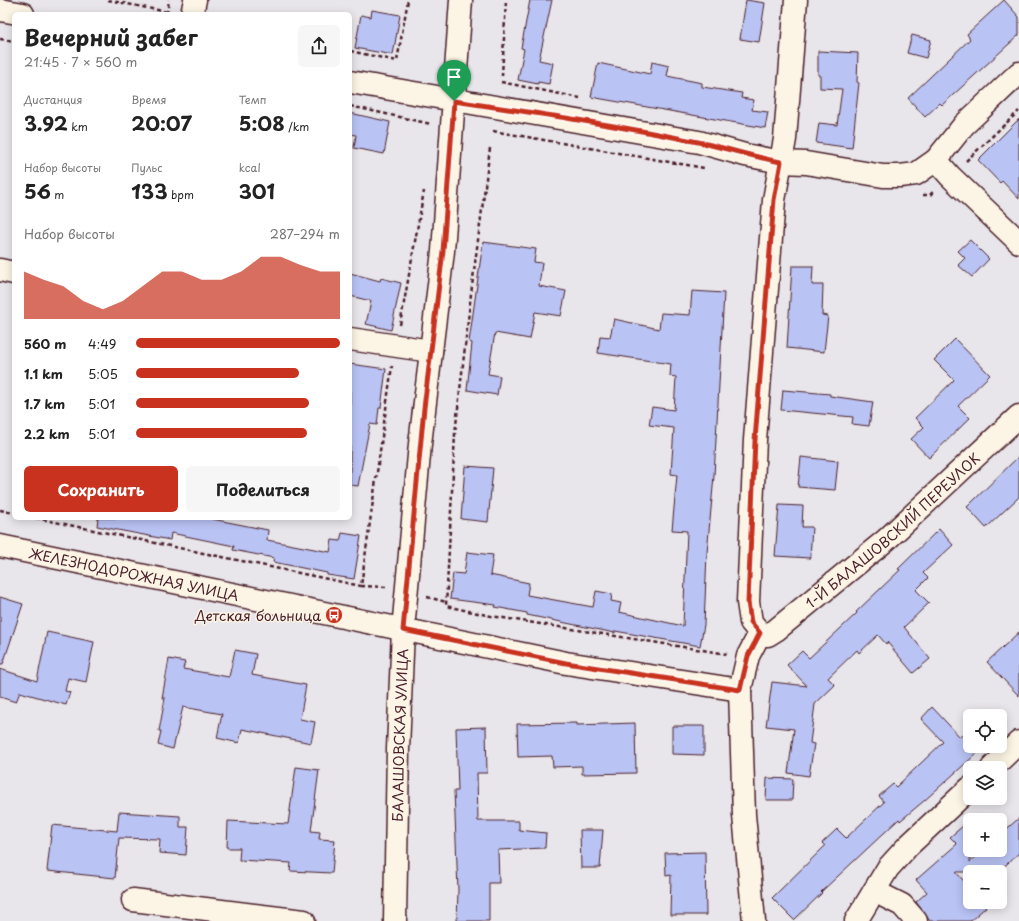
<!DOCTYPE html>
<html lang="ru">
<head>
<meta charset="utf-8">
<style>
	body { margin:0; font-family:"Playpen Sans",sans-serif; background:#f6f6f6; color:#222; height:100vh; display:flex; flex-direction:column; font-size:15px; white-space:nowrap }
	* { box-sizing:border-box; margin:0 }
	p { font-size:13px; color:#767676 }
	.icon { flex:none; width:22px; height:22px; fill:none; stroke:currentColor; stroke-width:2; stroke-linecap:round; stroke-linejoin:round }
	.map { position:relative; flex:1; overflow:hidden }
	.sheet { position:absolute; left:12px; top:12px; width:340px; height:508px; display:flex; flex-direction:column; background:#fff; border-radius:6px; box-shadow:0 2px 10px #0003 }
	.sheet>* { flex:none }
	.buttons { position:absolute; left:963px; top:709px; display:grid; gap:8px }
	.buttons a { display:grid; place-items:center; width:44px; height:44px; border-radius:6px; background:#fff; box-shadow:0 2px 10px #0003; font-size:20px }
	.pin { position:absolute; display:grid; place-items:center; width:34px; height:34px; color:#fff; margin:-41px -17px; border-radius:50% 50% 50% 0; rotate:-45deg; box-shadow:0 0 4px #0007 }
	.pin .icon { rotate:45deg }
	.round { display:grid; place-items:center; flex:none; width:42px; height:42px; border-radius:6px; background:#f6f6f6 }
	.head { display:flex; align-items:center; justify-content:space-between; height:68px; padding:0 12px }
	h1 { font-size:22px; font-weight:700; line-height:30px }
	.figures { display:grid; grid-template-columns:repeat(3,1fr); gap:6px; height:68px; padding:4px 12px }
	.figures div { display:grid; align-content:center }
	.figures b { font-size:20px; font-weight:700 }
	.figures small { font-size:11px; font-weight:400 }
	.figures p { font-size:11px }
	.chart { height:112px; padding:8px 12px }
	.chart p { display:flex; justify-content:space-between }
	.chart svg { width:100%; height:72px; margin-top:4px; fill:#c8321e; opacity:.7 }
	.cta { display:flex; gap:8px; margin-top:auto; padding:8px 12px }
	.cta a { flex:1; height:46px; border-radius:6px; background:#c8321e; color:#fff; font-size:16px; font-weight:700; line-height:46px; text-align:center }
	.cta a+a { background:#f6f6f6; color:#222 }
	ul { padding:0 12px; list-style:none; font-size:13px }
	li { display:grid; grid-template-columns:64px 48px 1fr; align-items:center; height:30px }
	li i { height:10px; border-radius:5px; background:#c8321e }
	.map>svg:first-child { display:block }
	.building { fill:#b9c3f4; stroke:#4a1f2b }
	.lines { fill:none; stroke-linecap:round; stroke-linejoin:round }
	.minor-casing { stroke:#4a1f2b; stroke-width:25 }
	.path { stroke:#4a1f2b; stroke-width:2.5; stroke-dasharray:4 3; stroke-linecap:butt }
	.minor { stroke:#fcf5e5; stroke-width:22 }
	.route-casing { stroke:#fff; stroke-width:8 }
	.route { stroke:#c8321e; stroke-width:5 }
	.labels { text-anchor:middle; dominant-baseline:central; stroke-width:3; stroke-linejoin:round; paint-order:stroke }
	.street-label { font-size:14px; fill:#4a1f2b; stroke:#fcf5e5 }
	.poi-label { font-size:14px; fill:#4a1f2b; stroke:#fcf5e5; text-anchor:end }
</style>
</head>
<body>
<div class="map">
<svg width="1019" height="921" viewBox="0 0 1019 921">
	<rect width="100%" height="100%" fill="#e8e6ea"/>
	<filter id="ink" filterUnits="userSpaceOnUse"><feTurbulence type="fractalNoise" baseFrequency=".025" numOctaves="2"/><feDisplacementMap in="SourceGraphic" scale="8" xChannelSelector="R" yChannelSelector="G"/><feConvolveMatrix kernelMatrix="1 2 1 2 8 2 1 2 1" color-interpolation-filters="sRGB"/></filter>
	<g filter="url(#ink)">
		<g class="building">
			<path d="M 530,0 L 552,0 L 539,60 L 553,63 L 549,84 L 538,82 L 538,84 L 518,80 L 524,49 L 521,48 Z"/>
			<path d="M 746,0 L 765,3 L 759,42 L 740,39 Z"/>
			<path d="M 1004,0 L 1019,17 L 1019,35 L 942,105 L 940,103 L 925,117 L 908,98 L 970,39 L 967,34 Z"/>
			<path d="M 372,10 L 400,15 L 393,55 L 355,48 L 361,15 L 371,17 Z"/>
			<path d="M 912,35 L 931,40 L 926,58 L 907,53 Z"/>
			<path d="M 818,51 L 858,53 L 857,82 L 859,83 L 852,148 L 816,143 L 819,123 L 837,125 L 842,89 L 820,88 L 820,75 L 818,75 Z"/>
			<path d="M 652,62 L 669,66 L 667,76 L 702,83 L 702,87 L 742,93 L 741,98 L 754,100 L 752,110 L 768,112 L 765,128 L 591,97 L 598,63 L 650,74 Z"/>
			<path d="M 350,113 L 390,122 L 384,154 L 354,148 L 356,135 L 350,134 Z"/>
			<path d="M 1019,119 L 1019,199 L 1002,181 L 1000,183 L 978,160 Z"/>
			<path d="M 970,240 L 989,259 L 972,277 L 958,265 L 965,258 L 958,251 Z"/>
			<path d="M 483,242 L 536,249 L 534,262 L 542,263 L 539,286 L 566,291 L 561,316 L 535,312 L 530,339 L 495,333 L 488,374 L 500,376 L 497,395 L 467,390 L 472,343 L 469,342 Z"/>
			<path d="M 792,266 L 813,266 L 812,285 L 823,285 L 822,315 L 828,316 L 824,352 L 787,348 Z"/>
			<path d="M 350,273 L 380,281 L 381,278 L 401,283 L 391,330 L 366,324 L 371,301 L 350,296 Z"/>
			<path d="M 692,291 L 724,293 L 714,476 L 707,553 L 704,625 L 700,646 L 615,631 L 615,633 L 527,615 L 527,613 L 495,607 L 496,605 L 450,599 L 453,573 L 464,574 L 467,552 L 493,555 L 490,575 L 529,583 L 527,595 L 593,607 L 596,591 L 612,594 L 611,601 L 621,603 L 619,612 L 683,626 L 687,531 L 672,530 L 677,475 L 671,474 L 674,428 L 649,425 L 652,407 L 674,410 L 676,377 L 670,376 L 671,364 L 598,353 L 600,336 L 610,337 L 614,319 L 659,329 L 661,313 L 690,315 Z"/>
			<path d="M 955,339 L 990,375 L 958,406 L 970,418 L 929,458 L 911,439 L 924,427 L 915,418 L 954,380 L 934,360 Z"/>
			<path d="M 350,364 L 386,369 L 381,408 L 379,408 L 377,425 L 370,424 L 358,486 L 350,485 Z"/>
			<path d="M 783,390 L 830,394 L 830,396 L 873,402 L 869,426 L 852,424 L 853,417 L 781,410 Z"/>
			<path d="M 1019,456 L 1019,497 L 986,528 L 967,507 Z"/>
			<path d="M 801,457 L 838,461 L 835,490 L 798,487 Z"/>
			<path d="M 465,466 L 493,468 L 488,522 L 461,519 Z"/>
			<path d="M 779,505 L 803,506 L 802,527 L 812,527 L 810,558 L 775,556 Z"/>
			<path d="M 98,518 L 207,518 L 268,530 L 267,540 L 330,552 L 332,540 L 340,541 L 342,533 L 361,536 L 354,579 L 327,575 L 327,573 L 273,562 L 274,558 L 233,550 L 234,546 L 171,533 L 170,540 L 97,526 Z"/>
			<path d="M 939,529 L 953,545 L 923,573 L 928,578 L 916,590 L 929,603 L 904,627 L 930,659 L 913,673 L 887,642 L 886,644 L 878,635 L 859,653 L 857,650 L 828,678 L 835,685 L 815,704 L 810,743 L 814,744 L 809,776 L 788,773 L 794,729 L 766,726 L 772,682 L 807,686 L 787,665 L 802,651 L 809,658 L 857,613 L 856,612 L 900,570 L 898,569 Z"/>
			<path d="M 0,597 L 23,604 L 3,664 L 0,664 Z"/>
			<path d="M 47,632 L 94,642 L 86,682 L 68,678 L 65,691 L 70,692 L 66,705 L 20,692 L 16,702 L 0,697 L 0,669 L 37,681 Z"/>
			<path d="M 1019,632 L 1019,696 L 987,662 Z"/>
			<path d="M 235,650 L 256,654 L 252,675 L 306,685 L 300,719 L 315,722 L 311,743 L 242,729 L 239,743 L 217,738 L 222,714 L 183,707 L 173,749 L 158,745 L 161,731 L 159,731 L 165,698 L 162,698 L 169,659 L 185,662 L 183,669 L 229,677 Z"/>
			<path d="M 932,707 L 960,737 L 970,727 L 970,746 L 985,746 L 925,800 L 900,821 L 899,819 L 821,892 L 822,893 L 794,920 L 772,898 L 825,846 L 822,843 L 837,829 L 846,838 L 884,802 L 879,796 L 893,784 L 896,787 L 943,742 L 921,719 Z"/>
			<path d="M 577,723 L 577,725 L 635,723 L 636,773 L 582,774 L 582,766 L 553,767 L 552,756 L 518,757 L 517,724 Z"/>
			<path d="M 672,726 L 704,726 L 704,755 L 672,754 Z"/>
			<path d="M 486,727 L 487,773 L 477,773 L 478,821 L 519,821 L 519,830 L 546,833 L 545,848 L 498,850 L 499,883 L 489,883 L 489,921 L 457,921 L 458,890 L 454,791 L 458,791 L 456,728 Z"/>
			<path d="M 296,767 L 319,770 L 311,831 L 320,832 L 319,839 L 335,840 L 332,873 L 290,871 L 291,863 L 239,860 L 240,848 L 227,848 L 228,821 L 288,824 Z"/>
			<path d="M 767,778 L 793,779 L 792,800 L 766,800 Z"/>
			<path d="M 119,812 L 180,816 L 180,827 L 188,827 L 186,855 L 159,853 L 160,839 L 119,838 L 115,878 L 47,871 L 52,825 L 117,831 Z"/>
			<path d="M 1019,818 L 1019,853 L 998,872 L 956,872 L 970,888 L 970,902 L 982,902 L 986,907 L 970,921 L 930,921 L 916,902 L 927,892 L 916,880 L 957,844 L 950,837 L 970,820 L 970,862 L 984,850 L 1000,850 L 1000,835 Z"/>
			<path d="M 580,830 L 603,830 L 600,868 L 581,868 Z"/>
			<path d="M 705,852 L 706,915 L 670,915 L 671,875 L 666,876 L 665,853 Z"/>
		</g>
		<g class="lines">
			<g class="minor-casing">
				<g id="minor">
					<path d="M 0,10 L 23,14"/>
					<path d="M 192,14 L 195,0"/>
					<path d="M 350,82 L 699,142 L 745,155 L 781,162 L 806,163 L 883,176 L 900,176 L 916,174 L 936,160 L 964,125 L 1019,73"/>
					<path d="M 936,160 L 950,176 L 1019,242"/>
					<path d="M 0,270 L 14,273"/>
					<path d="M 350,339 L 431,351"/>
					<path id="s1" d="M 0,546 L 566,663 L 740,690"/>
					<path id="s2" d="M 760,633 L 768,635 L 776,630 L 886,540 L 1019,416"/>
					<path d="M 992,768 L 1019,742"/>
					<path d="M 874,891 L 902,905 L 916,921"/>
					<path d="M 133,900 L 304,921"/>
					<path id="s3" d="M 395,921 L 398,749 L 403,630 L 420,444 L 443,251 L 461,0"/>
					<path d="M 754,921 L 744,815 L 740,690 L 748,656 L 760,633 L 751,622 L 748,602 L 755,440 L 774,200 L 785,139 L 796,0"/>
					<path d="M 856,921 L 888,868 L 908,846 L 970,788"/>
				</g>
			</g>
			<g class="path">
				<path d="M 108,0 L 172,13"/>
				<path d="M 167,14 L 169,0"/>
				<path d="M 0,39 L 14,41"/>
				<path d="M 350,51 L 397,61 L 408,0"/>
				<path d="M 502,76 L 506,0"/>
				<path d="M 501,82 L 580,98"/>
				<path d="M 350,106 L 431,124"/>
				<path d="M 493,131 L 704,168"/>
				<path d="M 490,148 L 471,294 L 455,434 L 446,606 L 491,616 L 727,654"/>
				<path d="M 966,161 L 1019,111"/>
				<path d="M 923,195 L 930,195 L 934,191"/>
				<path d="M 400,325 L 424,191"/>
				<path d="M 0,510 L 14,513"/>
				<path d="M 36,518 L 361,586"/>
				<path d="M 386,587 L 361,586 L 392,366"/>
				<path d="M 427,597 L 446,602"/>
			</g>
			<use href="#minor" class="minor"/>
		</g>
	</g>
	<g class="lines" filter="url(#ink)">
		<g class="route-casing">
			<path id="route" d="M 454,101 C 535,113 617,125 698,142 C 726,148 753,157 781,162 L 774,200 L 755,440 L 748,602 L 751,622 L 760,633 L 748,656 L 740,690 L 566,663 L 403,630 L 424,408 L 443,251 Z"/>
		</g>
		<use href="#route" class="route"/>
	</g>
	<defs>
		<g id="bus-disc" transform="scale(0.9)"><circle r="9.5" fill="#c8321e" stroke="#fcf5e5"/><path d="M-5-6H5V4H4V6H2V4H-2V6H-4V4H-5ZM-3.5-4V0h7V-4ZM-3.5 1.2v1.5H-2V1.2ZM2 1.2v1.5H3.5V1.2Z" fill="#fff"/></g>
	</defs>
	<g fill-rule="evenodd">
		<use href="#bus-disc" x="334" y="615"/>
	</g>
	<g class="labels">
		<g class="street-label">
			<text stroke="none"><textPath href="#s2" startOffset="171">1-Й БАЛАШОВСКИЙ ПЕРЕУЛОК</textPath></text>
			<text stroke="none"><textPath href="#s1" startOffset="137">ЖЕЛЕЗНОДОРОЖНАЯ УЛИЦА</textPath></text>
			<text stroke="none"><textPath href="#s3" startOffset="186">БАЛАШОВСКАЯ УЛИЦА</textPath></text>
		</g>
		<g class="poi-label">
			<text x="321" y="615">Детская больница</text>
		</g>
	</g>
</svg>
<div class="buttons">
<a><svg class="icon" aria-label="locate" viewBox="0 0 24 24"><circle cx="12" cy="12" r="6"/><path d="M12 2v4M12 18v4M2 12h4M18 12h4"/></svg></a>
<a><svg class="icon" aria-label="layers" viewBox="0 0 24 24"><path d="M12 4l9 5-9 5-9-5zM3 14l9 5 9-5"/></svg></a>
<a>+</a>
<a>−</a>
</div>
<div class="pin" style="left:454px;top:101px;background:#1e9e55"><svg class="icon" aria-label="arrive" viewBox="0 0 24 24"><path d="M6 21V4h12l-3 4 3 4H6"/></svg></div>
<section class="sheet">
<div class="head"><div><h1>Вечерний забег</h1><p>21:45 · 7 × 560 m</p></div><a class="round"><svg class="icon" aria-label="share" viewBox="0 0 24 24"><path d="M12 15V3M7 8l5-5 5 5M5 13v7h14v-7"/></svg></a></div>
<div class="figures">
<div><p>Дистанция</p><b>3.92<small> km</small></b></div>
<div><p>Время</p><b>20:07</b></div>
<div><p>Темп</p><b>5:08<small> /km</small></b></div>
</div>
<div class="figures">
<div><p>Набор высоты</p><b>56<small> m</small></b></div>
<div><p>Пульс</p><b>133<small> bpm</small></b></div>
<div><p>kcal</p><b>301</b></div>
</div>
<div class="chart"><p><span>Набор высоты</span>287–294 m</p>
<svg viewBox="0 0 160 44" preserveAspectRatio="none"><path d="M0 44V15L10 20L20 24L30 33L40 38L50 33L60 24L70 15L80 15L90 20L100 20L110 15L120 6L130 6L140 11L150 15L160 15V44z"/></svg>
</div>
<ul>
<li><b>560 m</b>4:49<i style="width:100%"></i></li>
<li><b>1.1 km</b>5:05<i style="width:80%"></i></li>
<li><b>1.7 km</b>5:01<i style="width:85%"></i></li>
<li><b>2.2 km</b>5:01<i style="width:84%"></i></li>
</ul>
<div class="cta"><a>Сохранить</a><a>Поделиться</a></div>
</section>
</div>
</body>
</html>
